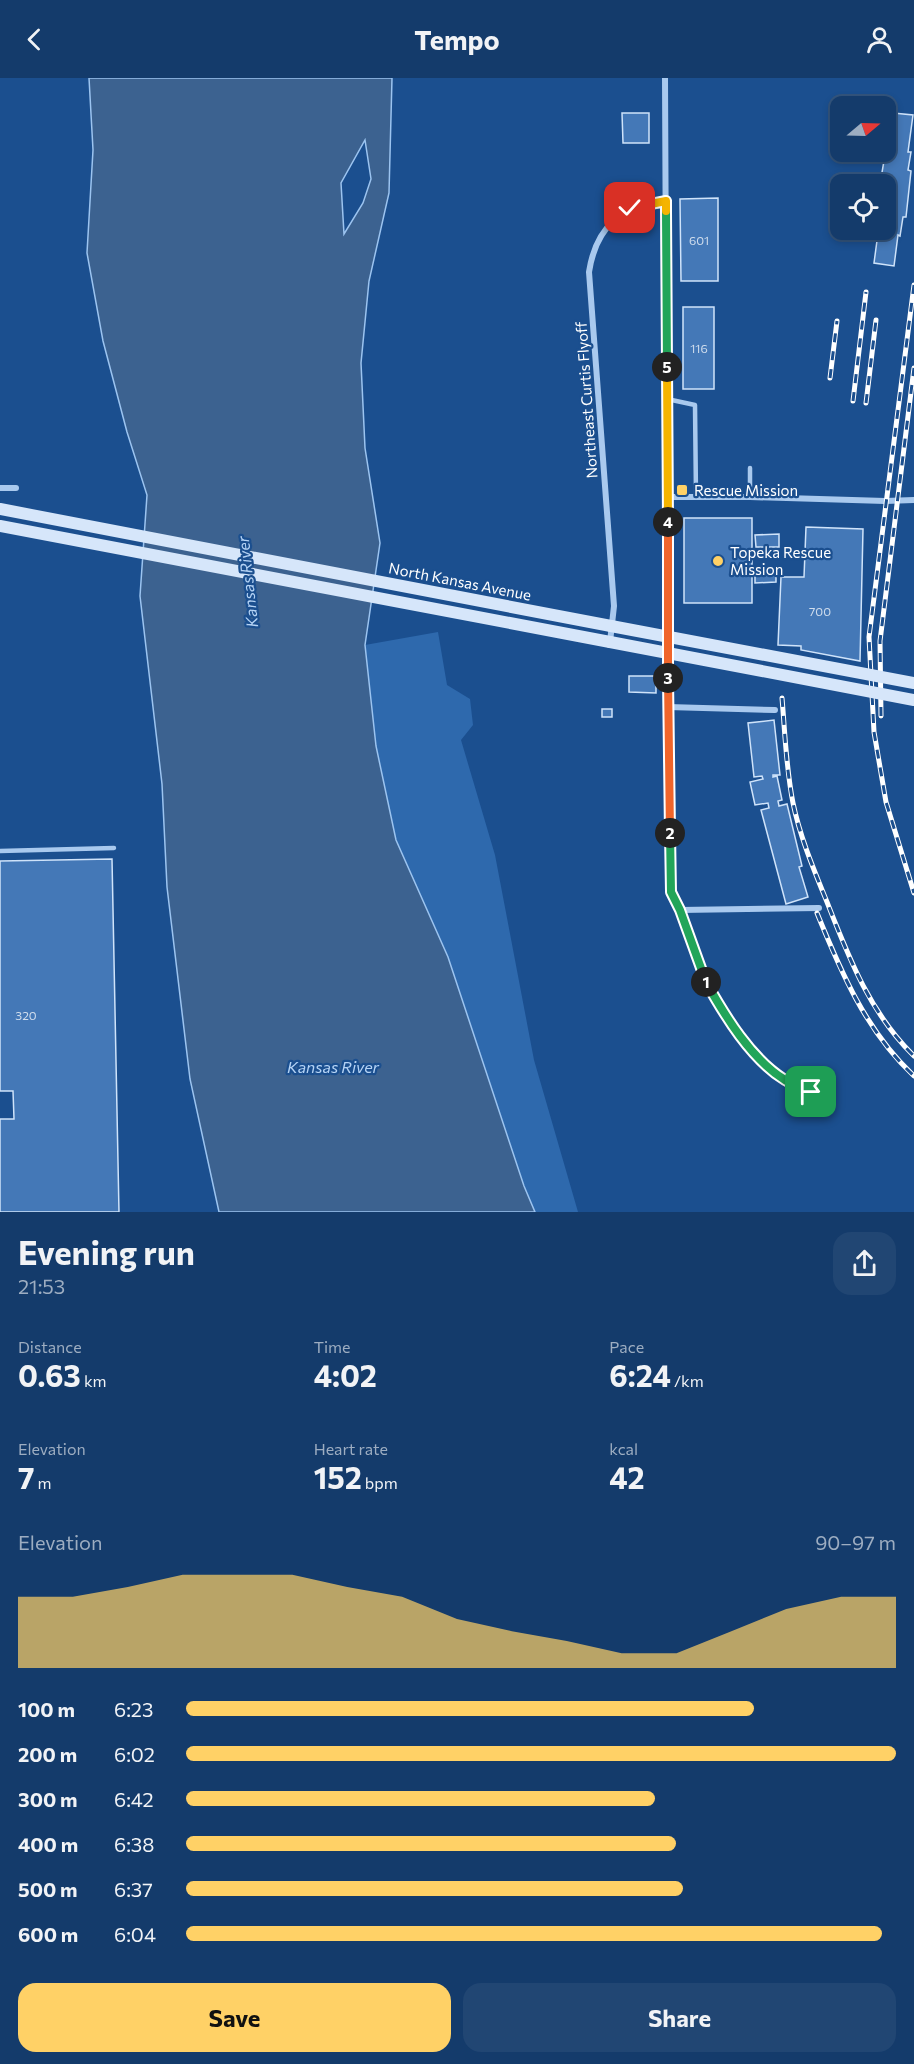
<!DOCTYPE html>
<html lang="en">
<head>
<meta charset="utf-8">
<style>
	body { margin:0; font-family:Commissioner,sans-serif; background:#214673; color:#f1f3f6; height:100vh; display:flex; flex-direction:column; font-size:22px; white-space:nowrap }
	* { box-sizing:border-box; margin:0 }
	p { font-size:20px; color:#9dadc1 }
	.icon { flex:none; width:33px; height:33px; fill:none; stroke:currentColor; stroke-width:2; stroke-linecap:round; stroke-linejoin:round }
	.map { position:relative; height:1134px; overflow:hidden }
	.side { display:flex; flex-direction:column; background:#143b6b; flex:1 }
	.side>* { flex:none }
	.needle { width:39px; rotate:71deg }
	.tools { position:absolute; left:830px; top:18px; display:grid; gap:12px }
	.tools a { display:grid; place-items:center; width:66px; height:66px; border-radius:12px; background:#143b6b; box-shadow:0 3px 9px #0003,0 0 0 2px #33557e; font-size:30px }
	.pin { position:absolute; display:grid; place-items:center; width:51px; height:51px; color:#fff; margin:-26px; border-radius:12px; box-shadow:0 3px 9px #0006 }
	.km { position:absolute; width:30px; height:30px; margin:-15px; border-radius:50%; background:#222; color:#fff; font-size:16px; line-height:30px; text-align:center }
	.round { display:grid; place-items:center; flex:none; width:63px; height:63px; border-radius:18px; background:#214673 }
	.summary { display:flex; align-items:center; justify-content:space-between; height:102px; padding:0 18px }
	h1 { font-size:33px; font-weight:700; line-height:45px }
	.figures { display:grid; grid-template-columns:repeat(3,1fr); gap:9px; height:102px; padding:6px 18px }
	.figures div { display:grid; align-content:center }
	.figures b { font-size:30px; font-weight:700 }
	.figures small { font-size:16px; font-weight:400 }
	.figures p { font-size:16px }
	.chart { height:168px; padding:12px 18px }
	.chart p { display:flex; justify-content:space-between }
	.chart svg { width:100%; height:108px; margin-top:6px; fill:#ffd166; opacity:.7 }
	.button { display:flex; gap:12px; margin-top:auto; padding:12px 18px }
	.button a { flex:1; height:69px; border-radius:18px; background:#ffd166; color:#111; font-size:24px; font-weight:700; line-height:69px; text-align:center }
	.button a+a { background:#214673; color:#f1f3f6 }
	ul { padding:0 18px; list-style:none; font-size:20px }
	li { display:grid; grid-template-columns:96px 72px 1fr; align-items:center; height:45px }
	li i { height:15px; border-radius:8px; background:#ffd166 }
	header { display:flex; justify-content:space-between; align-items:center; height:78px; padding:0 18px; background:#143b6b; font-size:27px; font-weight:700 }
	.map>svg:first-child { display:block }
	.green { fill:#2e69ad }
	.water { fill:#3c6290; stroke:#9cc4f0; stroke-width:1.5; fill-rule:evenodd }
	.building { fill:#4478b7; stroke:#cfe3fa; stroke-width:1.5 }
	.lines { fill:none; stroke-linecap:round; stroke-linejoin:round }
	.lane { stroke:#a9c9ee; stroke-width:4.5 }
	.street { stroke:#a9c9ee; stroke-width:6 }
	.secondary { stroke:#d6e6fa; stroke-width:12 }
	.rail-casing { stroke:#fff; stroke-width:5 }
	.rail { stroke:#1b4f8f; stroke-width:3; stroke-dasharray:9; stroke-linecap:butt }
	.secondary-bridge { stroke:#d6e6fa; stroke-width:12 }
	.split-1-casing { stroke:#fff; stroke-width:12 }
	.split-2-casing { stroke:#fff; stroke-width:12 }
	.split-3-casing { stroke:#fff; stroke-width:12 }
	.split-4-casing { stroke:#fff; stroke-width:12 }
	.split-5-casing { stroke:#fff; stroke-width:12 }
	.split-6-casing { stroke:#fff; stroke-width:12 }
	.split-7-casing { stroke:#fff; stroke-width:12 }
	.split-1 { stroke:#22a559; stroke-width:8 }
	.split-2 { stroke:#22a559; stroke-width:8 }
	.split-3 { stroke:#f0652b; stroke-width:8 }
	.split-4 { stroke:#f0652b; stroke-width:8 }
	.split-5 { stroke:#f5b400; stroke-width:8 }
	.split-6 { stroke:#22a559; stroke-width:8 }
	.split-7 { stroke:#f5b400; stroke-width:8 }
	.poi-dot { fill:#ffd166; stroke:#1b4f8f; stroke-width:2 }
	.labels { text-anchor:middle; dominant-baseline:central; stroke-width:4.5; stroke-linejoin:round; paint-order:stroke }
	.number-label { font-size:12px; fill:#d0dded }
	.street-label { font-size:15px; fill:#fff; stroke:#1b4f8f }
	.poi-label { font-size:15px; fill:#fff; stroke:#1b4f8f; text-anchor:start }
	.water-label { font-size:16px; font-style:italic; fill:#b5d3f5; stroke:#1b4f8f }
</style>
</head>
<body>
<header><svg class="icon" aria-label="back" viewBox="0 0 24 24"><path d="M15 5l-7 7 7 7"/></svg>Tempo<svg class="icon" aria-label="person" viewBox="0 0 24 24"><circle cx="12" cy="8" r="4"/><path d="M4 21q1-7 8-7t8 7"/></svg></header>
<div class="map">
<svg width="914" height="1134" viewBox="0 0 914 1134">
	<rect width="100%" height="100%" fill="#1b4f8f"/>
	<path class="green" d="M 438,554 L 447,607 L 470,621 L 473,647 L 461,662 L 495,777 L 534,982 L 578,1134 L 535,1134 L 524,1108 L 448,879 L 396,762 L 376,668 L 365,567 Z"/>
	<path class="water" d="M 89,0 L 392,0 L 389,115 L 369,203 L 361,285 L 365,370 L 380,465 L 365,567 L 376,668 L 396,762 L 448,879 L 524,1108 L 535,1134 L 219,1134 L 190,1001 L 167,809 L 162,706 L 140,518 L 147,417 L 127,354 L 103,263 L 87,175 L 93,72 ZM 365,62 L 371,101 L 363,125 L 344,156 L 341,105 Z"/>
	<g class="building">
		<path d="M 622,35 L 649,35 L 649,65 L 623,65 Z"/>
		<path d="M 893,35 L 913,37 L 908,74 L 911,74 L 908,92 L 911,93 L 906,139 L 903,139 L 900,158 L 898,157 L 894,188 L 874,185 L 878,155 L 876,155 L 876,152 L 885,152 L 885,106 L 880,106 L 886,71 L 888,71 Z"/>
		<path d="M 718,120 L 718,203 L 681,203 L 680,121 Z"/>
		<rect x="683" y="229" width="31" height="82"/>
		<rect x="684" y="440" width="68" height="85"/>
		<path d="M 806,449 L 863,451 L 860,583 L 801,572 L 801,568 L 778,567 L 781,499 L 804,499 Z"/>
		<path d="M 779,456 L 779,469 L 756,469 L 755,457 Z"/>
		<path d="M 755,492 L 776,492 L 776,504 L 755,505 Z"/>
		<path d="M 629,598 L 656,598 L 656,615 L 629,614 Z"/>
		<rect x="602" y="631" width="10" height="8"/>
		<path d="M 774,642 L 780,697 L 773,697 L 773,699 L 777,698 L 782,722 L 778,723 L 779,728 L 787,726 L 802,788 L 799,789 L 808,819 L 786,826 L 761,732 L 769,730 L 768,725 L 755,727 L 750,704 L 763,701 L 762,698 L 754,699 L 748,645 Z"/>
		<path d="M 112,781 L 119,1134 L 0,1134 L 0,1041 L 14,1041 L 13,1013 L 0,1013 L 0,783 Z"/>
	</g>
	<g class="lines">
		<g class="lane">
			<path d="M 667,321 L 695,327 L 696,419"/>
			<path d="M 750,419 L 750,390"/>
			<path d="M 0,773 L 114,770"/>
		</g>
		<g class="street">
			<path d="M 665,0 L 668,629 L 671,814 C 682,835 687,857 696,879 C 713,921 746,978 785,1002 C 793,1007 802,1010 811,1014"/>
			<path d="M 0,410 L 16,410"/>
			<path d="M 668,419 L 750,419 L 885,423 L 914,422"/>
			<path d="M 610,564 L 614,528 L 589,194 C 596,149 621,127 666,123"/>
			<path d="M 668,629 L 775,632"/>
			<path d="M 680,832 L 819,830"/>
		</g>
		<g class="secondary">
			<path d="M 0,431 L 611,548"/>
			<path d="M 0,448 L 610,564"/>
		</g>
		<g class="rail-casing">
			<g id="rail">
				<path d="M 914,207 L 869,559 L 874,654 L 886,724 L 914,815"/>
				<path d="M 830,300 L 837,243"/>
				<path d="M 853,323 L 866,214"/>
				<path d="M 866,325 L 876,242"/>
				<path d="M 782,620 C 785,655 786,690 793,725 C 800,759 814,792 827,824 C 849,880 870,935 914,978"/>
				<path d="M 881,638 L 880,563 L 914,290"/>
				<path d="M 817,835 C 841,894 866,953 914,998"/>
			</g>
		</g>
		<use href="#rail" class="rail"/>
		<g class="secondary-bridge">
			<path d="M 611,548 L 914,605"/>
			<path d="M 610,564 L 914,622"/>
		</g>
	</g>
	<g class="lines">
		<g class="split-1-casing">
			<path id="split-1" d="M 706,904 C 725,938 751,981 785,1002 C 793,1007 802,1010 811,1014"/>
		</g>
		<g class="split-2-casing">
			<path id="split-2" d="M 670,755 L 671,814 L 680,832 L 706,904"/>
		</g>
		<g class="split-3-casing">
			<path id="split-3" d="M 668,600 L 670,755"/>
		</g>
		<g class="split-4-casing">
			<path id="split-4" d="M 668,444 L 668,600"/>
		</g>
		<g class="split-5-casing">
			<path id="split-5" d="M 667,289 L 668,444"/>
		</g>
		<g class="split-6-casing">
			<path id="split-6" d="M 666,133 L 667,289"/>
		</g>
		<g class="split-7-casing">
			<path id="split-7" d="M 630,130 L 666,123 L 666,133"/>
		</g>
		<use href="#split-1" class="split-1"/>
		<use href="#split-2" class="split-2"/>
		<use href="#split-3" class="split-3"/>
		<use href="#split-4" class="split-4"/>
		<use href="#split-5" class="split-5"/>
		<use href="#split-6" class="split-6"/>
		<use href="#split-7" class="split-7"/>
	</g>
	<g class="poi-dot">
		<rect x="676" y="406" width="12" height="12" rx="3"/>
		<circle cx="718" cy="483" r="6"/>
	</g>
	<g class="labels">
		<g class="number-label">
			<text x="699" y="162">601</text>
			<text x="699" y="270">116</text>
			<text x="820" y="533">700</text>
			<text x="26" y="937">320</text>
		</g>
		<g class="street-label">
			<text transform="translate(586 322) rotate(-94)">Northeast Curtis Flyoff</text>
			<text transform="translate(460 503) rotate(11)">North Kansas Avenue</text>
		</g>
		<g class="poi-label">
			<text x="694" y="412">Rescue Mission</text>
			<text x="730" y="474">Topeka Rescue<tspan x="730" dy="17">Mission</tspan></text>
		</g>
		<g class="water-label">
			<text transform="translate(247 504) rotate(-96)">Kansas River</text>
			<text x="333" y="988">Kansas River</text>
		</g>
	</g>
</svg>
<div class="tools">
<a><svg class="needle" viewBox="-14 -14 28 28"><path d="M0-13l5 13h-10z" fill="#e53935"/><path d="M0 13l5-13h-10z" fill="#9dadc1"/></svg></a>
<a><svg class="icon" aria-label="locate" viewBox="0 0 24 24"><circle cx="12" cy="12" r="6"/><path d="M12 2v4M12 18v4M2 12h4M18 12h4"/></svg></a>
</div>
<div class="pin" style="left:811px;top:1014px;background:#1e9e55"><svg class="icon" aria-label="arrive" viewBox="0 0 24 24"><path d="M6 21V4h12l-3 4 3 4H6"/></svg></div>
<div class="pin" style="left:630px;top:130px;background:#d93025"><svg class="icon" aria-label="check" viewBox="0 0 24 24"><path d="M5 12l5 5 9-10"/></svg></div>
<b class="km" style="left:706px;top:904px">1</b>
<b class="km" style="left:670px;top:755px">2</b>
<b class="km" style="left:668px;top:600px">3</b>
<b class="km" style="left:668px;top:444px">4</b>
<b class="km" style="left:667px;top:289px">5</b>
</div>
<section class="side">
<div class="summary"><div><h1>Evening run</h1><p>21:53</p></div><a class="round"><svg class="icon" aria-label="share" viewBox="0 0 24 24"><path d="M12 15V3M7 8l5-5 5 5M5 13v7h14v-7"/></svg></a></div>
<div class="figures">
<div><p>Distance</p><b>0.63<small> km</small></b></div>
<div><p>Time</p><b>4:02</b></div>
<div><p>Pace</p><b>6:24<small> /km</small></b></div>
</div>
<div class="figures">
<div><p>Elevation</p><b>7<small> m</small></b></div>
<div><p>Heart rate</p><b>152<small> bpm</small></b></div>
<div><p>kcal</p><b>42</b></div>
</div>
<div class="chart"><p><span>Elevation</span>90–97 m</p>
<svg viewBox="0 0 160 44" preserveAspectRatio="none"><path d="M0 44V15L10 15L20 11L30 6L40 6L50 6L60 11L70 15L80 24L90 29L100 33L110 38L120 38L130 29L140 20L150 15L160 15V44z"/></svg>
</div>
<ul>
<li><b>100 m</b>6:23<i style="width:80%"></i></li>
<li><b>200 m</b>6:02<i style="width:100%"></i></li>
<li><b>300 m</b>6:42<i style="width:66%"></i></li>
<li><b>400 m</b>6:38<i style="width:69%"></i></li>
<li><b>500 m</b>6:37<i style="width:70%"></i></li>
<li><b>600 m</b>6:04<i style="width:98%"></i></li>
</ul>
<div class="button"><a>Save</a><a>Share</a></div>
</section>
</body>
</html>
